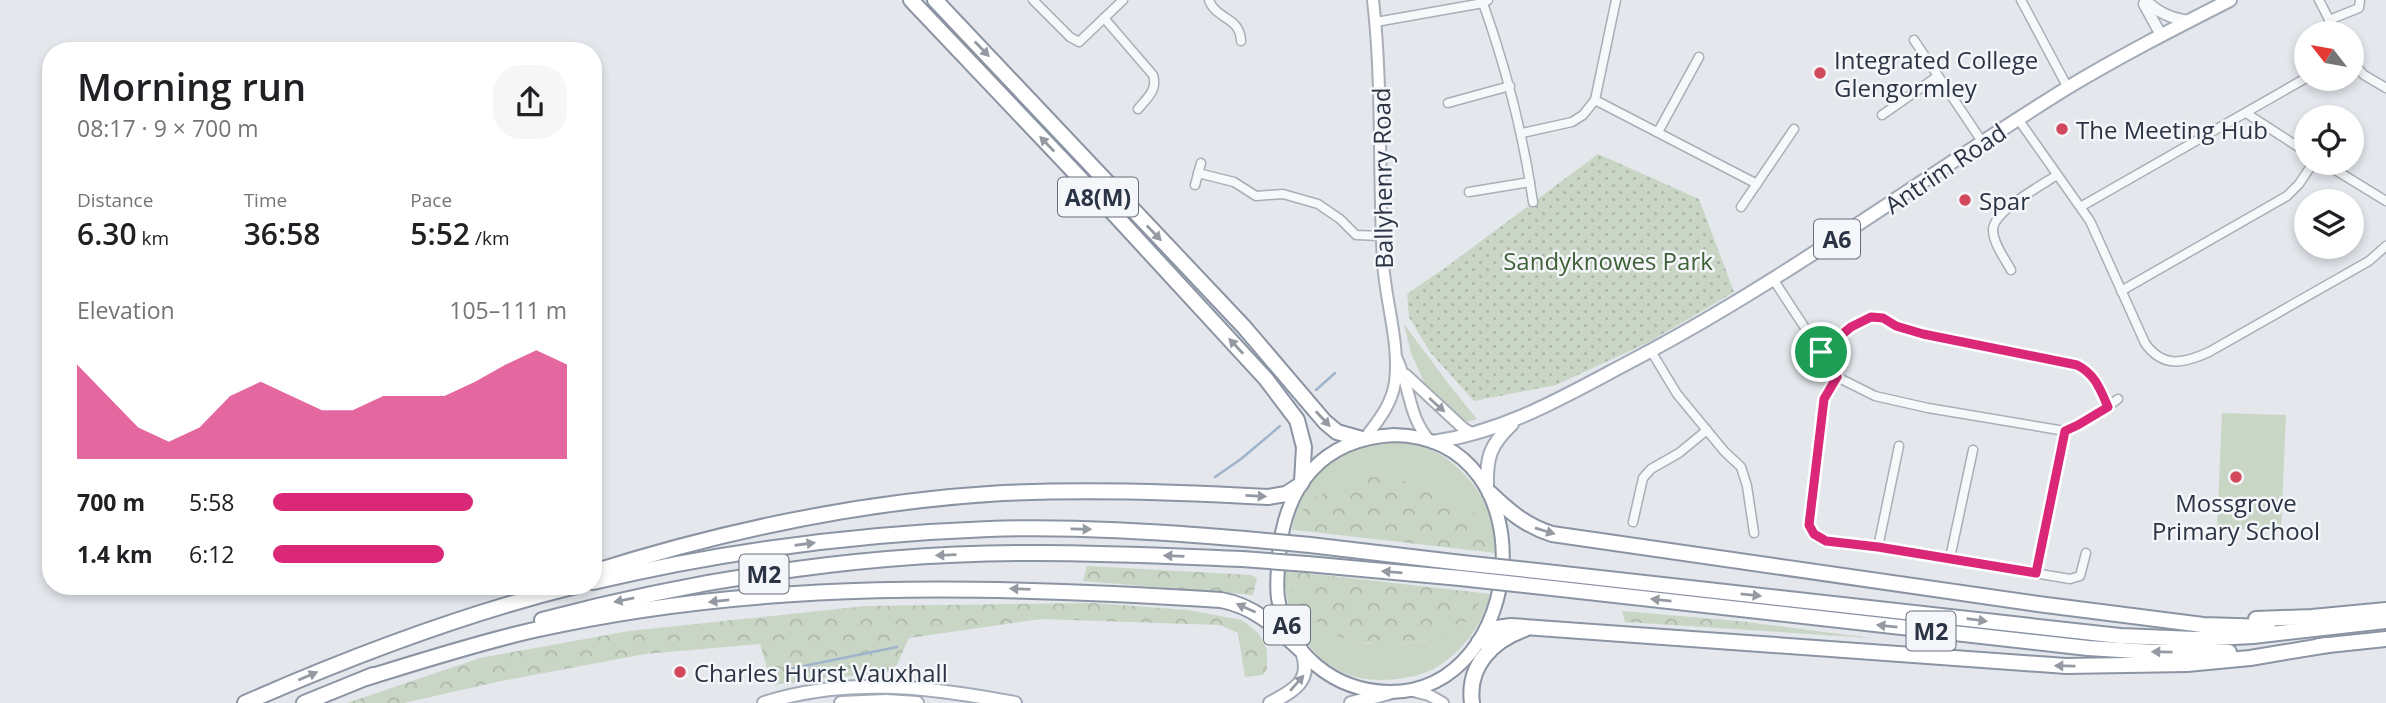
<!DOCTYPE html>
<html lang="en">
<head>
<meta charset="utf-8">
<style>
	body { margin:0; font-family:"Open Sans",sans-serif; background:#f6f6f6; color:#202124; height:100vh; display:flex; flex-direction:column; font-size:26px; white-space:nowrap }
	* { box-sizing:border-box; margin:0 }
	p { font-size:23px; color:#757577 }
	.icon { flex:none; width:38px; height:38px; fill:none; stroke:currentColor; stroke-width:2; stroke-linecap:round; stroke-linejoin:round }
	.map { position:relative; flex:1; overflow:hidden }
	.side { position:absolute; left:42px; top:42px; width:560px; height:553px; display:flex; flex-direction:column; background:#fff; border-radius:28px; box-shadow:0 4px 10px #0003 }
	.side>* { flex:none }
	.needle { width:46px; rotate:301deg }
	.fabs { position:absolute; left:2294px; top:21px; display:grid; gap:14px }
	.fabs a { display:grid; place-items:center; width:70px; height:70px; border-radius:50%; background:#fff; box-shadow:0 4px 10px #0003; font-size:35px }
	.pin { position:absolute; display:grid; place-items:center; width:60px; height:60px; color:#fff; margin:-30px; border:4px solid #fff; border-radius:50%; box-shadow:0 2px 7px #0007 }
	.round { display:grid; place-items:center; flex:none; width:74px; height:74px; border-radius:28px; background:#f6f6f6 }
	.summary { display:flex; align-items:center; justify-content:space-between; height:119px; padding:0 35px }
	h1 { font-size:38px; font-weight:600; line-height:52px }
	.metrics { display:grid; grid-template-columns:repeat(3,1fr); gap:10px; height:119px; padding:7px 35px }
	.metrics div { display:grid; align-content:center }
	.metrics b { font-size:30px; font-weight:600 }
	.metrics small { font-size:19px; font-weight:400 }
	.metrics p { font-size:19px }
	.chart { height:196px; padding:14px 35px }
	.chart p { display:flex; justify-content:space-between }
	.chart svg { width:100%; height:126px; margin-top:7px; fill:#db2777; opacity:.7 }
	ul { padding:0 35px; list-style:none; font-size:23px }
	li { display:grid; grid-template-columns:112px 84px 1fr; align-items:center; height:52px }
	li i { height:18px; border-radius:9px; background:#db2777 }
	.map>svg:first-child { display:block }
	.grass { fill:#c9d6c5 }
	.forest { fill:url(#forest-crowns) }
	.park { fill:url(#park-dots) }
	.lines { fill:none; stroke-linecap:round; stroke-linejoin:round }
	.stream { stroke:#9fb4cc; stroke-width:2.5 }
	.minor-casing { stroke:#a9aeb7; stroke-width:11 }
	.tertiary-casing { stroke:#a9aeb7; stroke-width:13 }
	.secondary-casing { stroke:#a9aeb7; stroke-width:14 }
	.primary-casing { stroke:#a3abb8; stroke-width:16 }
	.trunk-casing { stroke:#8b94a3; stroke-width:16 }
	.motorway-casing { stroke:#8b94a3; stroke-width:18 }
	.minor { stroke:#f7f8fa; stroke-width:8 }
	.tertiary { stroke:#f7f8fa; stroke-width:10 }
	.secondary { stroke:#fff; stroke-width:10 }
	.primary { stroke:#fff; stroke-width:12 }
	.trunk { stroke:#fff; stroke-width:12 }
	.motorway { stroke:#fff; stroke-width:14 }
	.motorway-bridge-casing { stroke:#8b94a3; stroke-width:18; stroke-linecap:butt }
	.motorway-bridge { stroke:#fff; stroke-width:14 }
	.oneway { fill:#959aa2 }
	.route-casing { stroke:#fff; stroke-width:14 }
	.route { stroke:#db2777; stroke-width:9 }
	.poi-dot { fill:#d1495b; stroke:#f4f6f9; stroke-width:2.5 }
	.labels { text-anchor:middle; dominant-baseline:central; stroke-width:5; stroke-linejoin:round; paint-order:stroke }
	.shield { fill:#f4f6f9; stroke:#676e7b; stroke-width:2 }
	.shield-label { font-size:23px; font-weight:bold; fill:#2b3445 }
	.poi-label { font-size:24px; fill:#2b3445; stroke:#f4f6f9; text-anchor:start }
	.street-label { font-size:24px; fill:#2b3445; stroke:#f4f6f9 }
	.park-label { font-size:24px; fill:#3f6138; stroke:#f4f6f9 }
</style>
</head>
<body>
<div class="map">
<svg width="2386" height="703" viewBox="0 0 2386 703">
	<defs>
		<pattern id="forest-crowns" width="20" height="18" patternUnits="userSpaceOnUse" patternTransform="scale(1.75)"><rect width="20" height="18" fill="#c9d6c5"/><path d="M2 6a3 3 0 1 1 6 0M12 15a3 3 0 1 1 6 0" fill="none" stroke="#adb8ab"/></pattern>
		<pattern id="park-dots" width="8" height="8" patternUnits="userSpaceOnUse" patternTransform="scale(1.75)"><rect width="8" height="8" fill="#c9d6c5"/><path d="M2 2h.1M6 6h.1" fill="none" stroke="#adb8ab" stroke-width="1.8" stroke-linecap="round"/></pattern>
	</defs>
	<rect width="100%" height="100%" fill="#e4e7ec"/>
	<g class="grass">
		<path d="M 1404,324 L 1450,386 L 1477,419 L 1467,422 L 1426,387 L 1411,353 Z"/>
		<path d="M 2222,413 L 2286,415 L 2281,531 L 2217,528 Z"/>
		<path d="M 1380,441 C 1389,441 1399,441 1407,442 C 1447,449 1480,483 1492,520 C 1495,530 1495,542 1496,553 L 1488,552 L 1486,535 L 1317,498 L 1300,514 L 1295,530 L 1292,530 C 1296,498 1318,465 1348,451 C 1358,447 1370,444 1380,441 Z"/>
		<path d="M 1285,571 L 1288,571 L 1290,588 L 1343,638 L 1367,644 L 1399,644 L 1425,641 L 1476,609 L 1482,593 L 1490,594 C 1483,622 1467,646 1443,663 C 1433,671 1417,676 1404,678 C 1357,686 1319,670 1297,627 C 1288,608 1284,592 1285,571 Z"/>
	</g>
	<g class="forest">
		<path d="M 1362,477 C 1403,477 1472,489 1486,535 C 1488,540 1487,547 1488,552 L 1295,530 C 1296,525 1297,518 1300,514 C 1313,494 1341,484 1362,477 Z"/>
		<path d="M 1087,566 L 1251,575 L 1257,578 L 1253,595 L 1083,581 Z"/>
		<path d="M 1288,571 L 1482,593 C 1480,598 1479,604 1477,608 C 1456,646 1380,651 1343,638 C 1326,632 1295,606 1290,587 C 1288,583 1289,576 1288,571 Z"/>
		<path d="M 1093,603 L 1188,610 L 1242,620 L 1259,634 L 1267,650 L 1267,669 L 1263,675 L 1245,677 L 1238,633 L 1220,625 L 1041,619 L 909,638 L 894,671 L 772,685 L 760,644 L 645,654 L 506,680 L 404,703 L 347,703 L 480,658 L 629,631 L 866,606 Z"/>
		<path d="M 1622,611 L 1738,621 L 1871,638 L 1625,622 Z"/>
	</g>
	<path class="park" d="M 1598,154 L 1699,199 L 1734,292 L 1649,342 L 1556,385 L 1474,401 L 1430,352 L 1409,317 L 1407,294 L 1449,265 Z"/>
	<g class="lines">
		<g class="stream">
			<path d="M 1316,390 L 1335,373"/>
			<path d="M 1215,477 L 1241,459 L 1280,426"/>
			<path d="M 788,684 L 789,669 L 897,647"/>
		</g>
		<g class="minor-casing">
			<g id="minor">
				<path d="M 1033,0 L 1070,37 L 1079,42 L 1123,0"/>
				<path d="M 1209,0 C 1216,20 1240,16 1241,41"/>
				<path d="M 2021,0 L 2068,88"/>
				<path d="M 2319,0 L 2336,33"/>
				<path d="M 1483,3 C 1506,68 1523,133 1533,202"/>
				<path d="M 1104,18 L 1153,75 C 1158,90 1147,98 1138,109"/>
				<path d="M 2329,20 L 2359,8 L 2360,0"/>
				<path d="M 1376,22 L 1483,3 L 1488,0"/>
				<path d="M 1914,40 L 1983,143"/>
				<path d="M 2352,62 L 2364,75 L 2386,88"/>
				<path d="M 1595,100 L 1757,184"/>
				<path d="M 1448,103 L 1510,86"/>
				<path d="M 2246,113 L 2306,152"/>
				<path d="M 1882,115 L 1938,76"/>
				<path d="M 2018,119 L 2090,221 L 2145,343 C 2163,369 2185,363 2209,352 L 2369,261 L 2386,246"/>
				<path d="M 1658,132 L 1699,57"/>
				<path d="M 1522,133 L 1572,122 L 1583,115 L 1595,100 L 1616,0"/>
				<path d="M 2324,163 L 2386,201"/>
				<path d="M 1198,173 L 1234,182 L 1256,196 L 1283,194 L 1318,204 L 1340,219 L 1356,235 L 1382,236"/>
				<path d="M 1195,185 L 1201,163"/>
				<path d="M 1469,192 L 1530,182"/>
				<path d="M 2082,206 L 2306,78"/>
				<path d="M 1741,207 L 1794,129"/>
				<path d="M 2011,270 C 2005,259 1993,243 1993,230 C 1993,211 2042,185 2057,175"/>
				<path d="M 1773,279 L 1837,377 L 1875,396 L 1928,408 L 2065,431 L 2097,414 L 2118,399"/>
				<path d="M 2121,291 L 2287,196 L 2299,184 L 2313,163"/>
				<path d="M 1651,351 L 1677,394 L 1724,451 L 1741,467 L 1747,486 L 1754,533"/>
				<path d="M 1821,352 L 1851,327 L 1871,317 L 1883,318 L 1896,326 L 1923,334 L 2077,365 C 2095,374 2100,389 2108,407"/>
				<path d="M 1837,377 L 1824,399 L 1809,525 C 1821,548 1855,545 1878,547 L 2070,579 L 2080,576 L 2086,553"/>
				<path d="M 1633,522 L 1643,478 L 1651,469 L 1679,453 L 1707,430"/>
				<path d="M 1878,547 L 1899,446"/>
				<path d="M 1950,558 L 1973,450"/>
				<path d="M 2036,573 L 2065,431"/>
			</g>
		</g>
		<g class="tertiary-casing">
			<g id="tertiary">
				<path d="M 2145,0 C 2159,13 2170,18 2189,21"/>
				<path d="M 2144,4 L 2161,35"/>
			</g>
		</g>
		<g class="secondary-casing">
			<g id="secondary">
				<path d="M 1396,357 C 1410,384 1408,418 1430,441"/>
				<path d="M 1406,375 L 1463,428 L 1473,434"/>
				<path d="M 1365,438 C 1378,421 1392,404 1395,382 C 1400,342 1385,301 1383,261 C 1378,174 1383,87 1373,0"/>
				<path d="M 1409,690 L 1429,695 L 1443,703"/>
			</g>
		</g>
		<g class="primary-casing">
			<g id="primary">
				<path d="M 1433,442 C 1509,431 1570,393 1637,358 C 1787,279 1923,177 2067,88 C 2120,56 2175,28 2230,0"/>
				<path d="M 1487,488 C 1486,457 1490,445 1512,424"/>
				<path d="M 764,703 C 847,676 931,687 1015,703"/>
				<path d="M 841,703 L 886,701 L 917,703"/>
				<path d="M 1270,703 C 1293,691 1313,681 1302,652"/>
				<path d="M 1351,703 L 1389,693"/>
			</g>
		</g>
		<g class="trunk-casing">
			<path id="trunk" d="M 1394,435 C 1551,438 1528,693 1389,692 C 1334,691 1287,653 1278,598 C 1276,584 1278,569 1279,555 C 1285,486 1321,439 1394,435 Z"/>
		</g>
		<g class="motorway-casing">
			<g id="motorway">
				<path d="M 911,0 L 1115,215 L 1266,379 L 1297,420 L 1304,447 L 1302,482"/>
				<path d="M 935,0 L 1244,327 L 1325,422 L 1337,432 L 1362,439"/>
				<path d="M 1490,493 C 1510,512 1526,526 1552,534 L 2038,604 L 2203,625 L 2268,627"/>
				<path d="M 1310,545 L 1462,563"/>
				<path d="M 1307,564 L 1460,578"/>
				<path d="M 1537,571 L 2120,636 L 2195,639 L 2253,636 L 2386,621"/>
				<path d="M 593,572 C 726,530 865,501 1003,493 C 1092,489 1180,492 1268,497 L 1286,494 L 1300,485"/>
				<path d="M 593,582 C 723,551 856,534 989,529 C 1074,526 1160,532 1245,539"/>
				<path d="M 1534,586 L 2088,648 L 2152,652 L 2229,652"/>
				<path d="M 2256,619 L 2312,617 L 2386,610"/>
				<path d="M 542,620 C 698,579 858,554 1019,553 C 1093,552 1168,556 1242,559"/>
				<path d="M 1479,642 L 1496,628 L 1511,626 L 2066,666 L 2187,664 L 2250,658 L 2328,645"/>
				<path d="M 2319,646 L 2386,639"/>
				<path d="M 366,678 C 421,661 477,643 534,630 C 762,579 990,585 1221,600 C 1254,606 1276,627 1300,649"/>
				<path d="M 245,703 C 352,656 462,614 576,586"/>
				<path d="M 304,703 L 373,675"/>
				<path d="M 1472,703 C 1467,666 1492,641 1525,629"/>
			</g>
		</g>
		<use href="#minor" class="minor"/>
		<use href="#tertiary" class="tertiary"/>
		<use href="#secondary" class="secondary"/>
		<use href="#primary" class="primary"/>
		<use href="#trunk" class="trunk"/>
		<use href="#motorway" class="motorway"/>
		<g class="motorway-bridge-casing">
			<g id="motorway-bridge">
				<path d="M 1245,539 L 1310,545"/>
				<path d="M 1242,559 L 1307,564"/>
				<path d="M 1462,563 L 1537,571"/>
				<path d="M 1460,578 L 1534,586"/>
			</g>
		</g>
		<use href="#motorway-bridge" class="motorway-bridge"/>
	</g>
	<defs><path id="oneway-solid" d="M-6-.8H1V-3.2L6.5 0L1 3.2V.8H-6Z" transform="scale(1.75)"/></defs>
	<g class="oneway">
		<use href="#oneway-solid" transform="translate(982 49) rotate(46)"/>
		<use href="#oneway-solid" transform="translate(1047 144) rotate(-134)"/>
		<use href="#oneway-solid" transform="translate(1154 233) rotate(46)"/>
		<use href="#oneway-solid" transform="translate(1236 346) rotate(-133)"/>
		<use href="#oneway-solid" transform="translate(1437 405) rotate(42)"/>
		<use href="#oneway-solid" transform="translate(1323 419) rotate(47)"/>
		<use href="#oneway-solid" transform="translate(1256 496) rotate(3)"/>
		<use href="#oneway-solid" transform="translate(1081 529) rotate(1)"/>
		<use href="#oneway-solid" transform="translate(1545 531) rotate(17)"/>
		<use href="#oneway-solid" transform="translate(805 544) rotate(-8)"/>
		<use href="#oneway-solid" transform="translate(946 555) rotate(178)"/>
		<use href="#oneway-solid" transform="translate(1174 556) rotate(-178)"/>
		<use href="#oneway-solid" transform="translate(1392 572) rotate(-175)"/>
		<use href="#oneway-solid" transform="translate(1020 589) rotate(-178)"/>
		<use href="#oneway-solid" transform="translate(1751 595) rotate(6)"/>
		<use href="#oneway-solid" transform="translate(624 600) rotate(168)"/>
		<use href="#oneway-solid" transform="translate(1661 600) rotate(-174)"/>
		<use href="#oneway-solid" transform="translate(719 601) rotate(174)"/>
		<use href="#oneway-solid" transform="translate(1246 608) rotate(-156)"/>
		<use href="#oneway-solid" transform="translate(1977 620) rotate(7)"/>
		<use href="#oneway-solid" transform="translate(1887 626) rotate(-174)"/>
		<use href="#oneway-solid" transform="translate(2162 652) rotate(-179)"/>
		<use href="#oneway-solid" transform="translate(2065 666) rotate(-179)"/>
		<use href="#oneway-solid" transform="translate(308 676) rotate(-23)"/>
		<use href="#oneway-solid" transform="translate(1297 683) rotate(-49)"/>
	</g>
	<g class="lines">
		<g class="route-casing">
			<path id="route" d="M 1871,317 L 1883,318 L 1896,326 L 1923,334 L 2077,365 C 2095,374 2100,389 2108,407 L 2078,425 L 2065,431 L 2036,573 L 1878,547 L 1826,541 L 1814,534 L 1809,525 L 1824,399 L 1837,377 L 1821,352 L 1851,327 Z"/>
		</g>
		<use href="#route" class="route"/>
	</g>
	<g class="poi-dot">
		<circle cx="1820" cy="73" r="7"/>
		<circle cx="2062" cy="129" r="7"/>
		<circle cx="1965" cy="200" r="7"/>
		<circle cx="2236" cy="477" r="7"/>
		<circle cx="680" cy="672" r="7"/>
	</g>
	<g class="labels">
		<g class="shield">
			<rect x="1058" y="177.5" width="80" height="39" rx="5"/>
			<rect x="1814" y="219.5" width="46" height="39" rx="5"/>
			<rect x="739.5" y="554.5" width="49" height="39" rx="5"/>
			<rect x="1264" y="605.5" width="46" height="39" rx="5"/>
			<rect x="1906.5" y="611.5" width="49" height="39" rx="5"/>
		</g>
		<g class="shield-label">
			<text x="1098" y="197">A8(M)</text>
			<text x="1837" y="239">A6</text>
			<text x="764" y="574">M2</text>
			<text x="1287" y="625">A6</text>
			<text x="1931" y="631">M2</text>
		</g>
		<g class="poi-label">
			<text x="1834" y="59">Integrated College<tspan x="1834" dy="28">Glengormley</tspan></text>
			<text x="2076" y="129">The Meeting Hub</text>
			<text x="1979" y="200">Spar</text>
			<text x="2236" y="502" text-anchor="middle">Mossgrove<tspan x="2236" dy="28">Primary School</tspan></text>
			<text x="694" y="672">Charles Hurst Vauxhall</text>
		</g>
		<g class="street-label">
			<text transform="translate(1945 168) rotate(-34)">Antrim Road</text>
			<text transform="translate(1382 178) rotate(-91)">Ballyhenry Road</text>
		</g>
		<g class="park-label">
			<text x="1608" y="260">Sandyknowes Park</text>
		</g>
	</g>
</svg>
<div class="fabs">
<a><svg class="needle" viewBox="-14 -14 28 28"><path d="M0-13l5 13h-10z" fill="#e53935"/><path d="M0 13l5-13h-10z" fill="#757577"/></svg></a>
<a><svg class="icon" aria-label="locate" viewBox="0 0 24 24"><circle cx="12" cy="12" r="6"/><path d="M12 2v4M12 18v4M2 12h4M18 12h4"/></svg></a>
<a><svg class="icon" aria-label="layers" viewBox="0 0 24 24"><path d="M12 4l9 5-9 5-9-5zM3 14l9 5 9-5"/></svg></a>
</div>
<div class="pin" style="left:1821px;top:352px;background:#1e9e55"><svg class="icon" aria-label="arrive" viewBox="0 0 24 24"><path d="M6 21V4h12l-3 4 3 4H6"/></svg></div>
<section class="side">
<div class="summary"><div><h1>Morning run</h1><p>08:17 · 9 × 700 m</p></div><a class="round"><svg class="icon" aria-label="share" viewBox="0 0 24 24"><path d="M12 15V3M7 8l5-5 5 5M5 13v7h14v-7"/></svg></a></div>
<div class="metrics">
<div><p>Distance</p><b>6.30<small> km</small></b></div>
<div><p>Time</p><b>36:58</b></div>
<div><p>Pace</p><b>5:52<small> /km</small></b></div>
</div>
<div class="chart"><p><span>Elevation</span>105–111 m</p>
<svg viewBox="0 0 160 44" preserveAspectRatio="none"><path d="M0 44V11L10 22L20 33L30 38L40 33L50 22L60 17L70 22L80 27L90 27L100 22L110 22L120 22L130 17L140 11L150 6L160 11V44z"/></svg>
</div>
<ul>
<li><b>700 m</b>5:58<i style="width:68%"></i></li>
<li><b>1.4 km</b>6:12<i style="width:58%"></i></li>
</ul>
</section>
</div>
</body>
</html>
